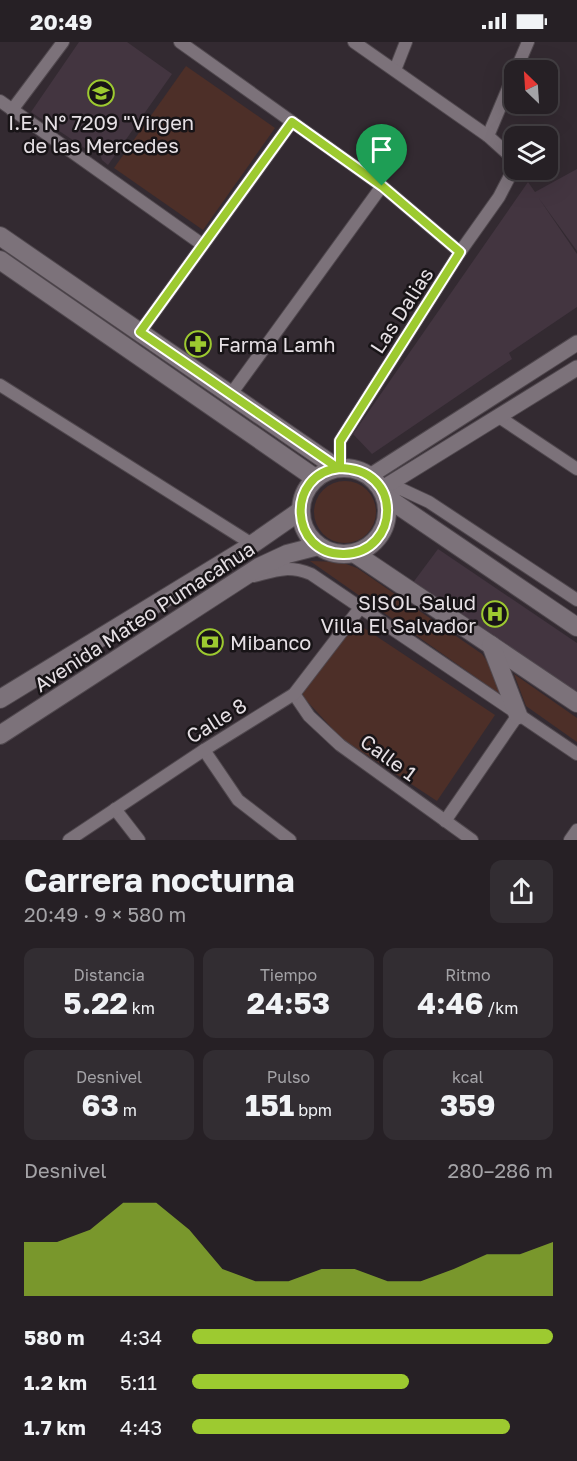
<!DOCTYPE html>
<html lang="es">
<head>
<meta charset="utf-8">
<style>
	body { margin:0; font-family:"Golos Text",sans-serif; background:#322d32; color:#f1f3f6; height:100vh; display:flex; flex-direction:column; font-size:22px; white-space:nowrap }
	* { box-sizing:border-box; margin:0 }
	p { font-size:20px; color:#a4a3a7 }
	.icon { flex:none; width:33px; height:33px; fill:none; stroke:currentColor; stroke-width:2; stroke-linecap:round; stroke-linejoin:round }
	.map { position:relative; height:798px; overflow:hidden }
	.details { display:flex; flex-direction:column; background:#262025; flex:1 }
	.details>* { flex:none }
	.needle { width:39px; rotate:335deg }
	.controls { position:absolute; left:504px; top:18px; display:grid; gap:12px }
	.controls a { display:grid; place-items:center; width:54px; height:54px; border-radius:12px; background:#262025; box-shadow:0 6px 24px #0002,0 0 0 2px #423e42; font-size:30px }
	.pin { position:absolute; display:grid; place-items:center; width:51px; height:51px; color:#fff; margin:-62px -26px; border-radius:50% 50% 50% 0; rotate:-45deg; box-shadow:0 0 6px #0007 }
	.pin .icon { rotate:45deg }
	.round { display:grid; place-items:center; flex:none; width:63px; height:63px; border-radius:12px; background:#322d32 }
	.head { display:flex; align-items:center; justify-content:space-between; height:102px; padding:0 24px }
	h1 { font-size:33px; font-weight:700; line-height:45px }
	.stats { display:grid; grid-template-columns:repeat(3,1fr); gap:9px; height:102px; padding:6px 24px }
	.stats div { display:grid; align-content:center; border-radius:12px; background:#322d32; text-align:center }
	.stats b { font-size:30px; font-weight:700 }
	.stats small { font-size:16px; font-weight:400 }
	.stats p { font-size:16px }
	.chart { height:168px; padding:12px 24px }
	.chart p { display:flex; justify-content:space-between }
	.chart svg { width:100%; height:108px; margin-top:6px; fill:#9dca30; opacity:.7 }
	ul { padding:0 24px; list-style:none; font-size:20px }
	li { display:grid; grid-template-columns:96px 72px 1fr; align-items:center; height:45px }
	li i { height:15px; border-radius:8px; background:#9dca30 }
	.status { display:flex; justify-content:space-between; align-items:center; height:42px; padding:0 30px; background:#262025; direction:ltr }
	.status svg { height:16px; fill:currentColor }
	.map>svg:first-child { display:block }
	.built { fill:#433540 }
	.green { fill:#4d2f28 }
	.lines { fill:none; stroke-linecap:round; stroke-linejoin:round }
	.minor-casing { stroke:#50484e; stroke-width:14 }
	.tertiary-casing { stroke:#50484e; stroke-width:17 }
	.secondary-casing { stroke:#50484e; stroke-width:20 }
	.minor { stroke:#7c727a; stroke-width:12 }
	.tertiary { stroke:#7c727a; stroke-width:15 }
	.secondary { stroke:#7c727a; stroke-width:18 }
	.route-casing { stroke:#fff; stroke-width:12 }
	.route { stroke:#9dca30; stroke-width:8 }
	.labels { text-anchor:middle; dominant-baseline:central; stroke-width:5; stroke-linejoin:round; paint-order:stroke }
	.poi-label { font-size:20px; fill:#e6e0e5; stroke:#181417; text-anchor:start }
	.street-label { font-size:20px; fill:#e6e0e5; stroke:#181417 }
</style>
</head>
<body>
<div class="status"><b>20:49</b><svg viewBox="0 0 49 12"><path d="M0 12V9h3v3zM5 12V6h3v6zM10 12V3h3v9zM15 12V0h3v12zM26 1h20v11H26zM47 4h2v5h-2z"/></svg></div>
<div class="map">
<svg width="577" height="798" viewBox="0 0 577 798">
	<rect width="100%" height="100%" fill="#332a31"/>
	<g class="built">
		<path d="M 79,0 L 127,0 L 172,32 L 108,123 L 102,118 L 100,112 L 92,106 L 86,107 L 31,70 Z"/>
		<path d="M 577,127 L 577,209 L 538,155 L 577,212 L 577,265 L 509,311 L 512,317 L 372,412 L 353,392 L 528,140 L 535,150 Z"/>
		<path d="M 438,507 L 577,601 L 577,651 L 412,542 Z"/>
	</g>
	<g class="green">
		<path d="M 186,24 L 275,86 L 203,188 L 114,126 Z"/>
		<circle cx="345" cy="470" r="31"/>
		<path d="M 310,519 L 341,520 L 357,526 L 482,612 L 489,622 L 504,655 Z"/>
		<path d="M 358,582 L 495,673 L 437,759 L 341,696 L 305,657 L 302,651 L 351,585 Z"/>
		<path d="M 514,632 L 577,676 L 577,700 L 526,664 Z"/>
	</g>
	<g class="lines">
		<g class="minor-casing">
			<g id="minor">
				<path d="M 180,0 L 382,144 L 460,210"/>
				<path d="M 395,28 L 406,0"/>
				<path d="M 516,28 L 528,0"/>
				<path d="M 0,59 L 203,203"/>
				<path d="M 12,68 L 63,0"/>
				<path d="M 488,94 L 514,32"/>
				<path d="M 140,290 L 292,80"/>
				<path d="M 0,343 L 252,502"/>
				<path d="M 231,352 L 382,144"/>
				<path d="M 499,375 L 577,427"/>
				<path d="M 340,426 L 340,399 L 460,210 L 499,155 L 513,128 L 508,112 L 488,94 L 354,0"/>
				<path d="M 383,450 L 401,447 L 429,460 L 577,558"/>
				<path d="M 254,534 C 277,528 288,523 311,532 L 577,712"/>
				<path d="M 294,652 L 309,674 L 340,703 L 472,798"/>
				<path d="M 204,708 L 238,758 L 290,798"/>
				<path d="M 115,767 L 139,798"/>
				<path d="M 445,779 L 518,673"/>
				<path d="M 69,798 L 204,708 L 294,652 L 360,566"/>
				<path d="M 570,798 L 577,788"/>
			</g>
		</g>
		<g class="tertiary-casing">
			<g id="tertiary">
				<path d="M 370,434 L 577,301"/>
				<path d="M 381,447 L 577,326"/>
			</g>
		</g>
		<g class="secondary-casing">
			<g id="secondary">
				<path d="M 0,194 L 337,426"/>
				<path d="M 0,218 L 315,436"/>
				<circle cx="344" cy="469" r="43"/>
				<path d="M 386,455 L 577,585"/>
				<path d="M 354,511 L 577,661"/>
				<path d="M 491,603 L 518,673"/>
				<path d="M 0,657 L 244,508 L 300,469"/>
				<path d="M 0,693 L 259,525 L 287,512 L 318,504"/>
			</g>
		</g>
		<use href="#minor" class="minor"/>
		<use href="#tertiary" class="tertiary"/>
		<use href="#secondary" class="secondary"/>
	</g>
	<g class="lines">
		<g class="route-casing">
			<path id="route" d="M 382,144 L 460,210 L 340,399 L 340,426 C 285,431 289,513 344,512 C 400,511 405,425 338,426 L 140,290 L 292,80 L 382,144"/>
		</g>
		<use href="#route" class="route"/>
	</g>
	<defs>
		<g id="school-ring" transform="scale(1.35)"><circle r="9.5" fill="#181417" stroke="#9dca30" stroke-width="1.5"/><path d="M0-5L7-2L0 1L-7-2ZM-4 1L0 2.5L4 1V4Q0 6-4 4Z" fill="#9dca30"/></g>
		<g id="pharmacy-ring" transform="scale(1.35)"><circle r="9.5" fill="#181417" stroke="#9dca30" stroke-width="1.5"/><path d="M-2-6h4v4h4v4h-4v4h-4v-4h-4v-4h4Z" fill="#9dca30"/></g>
		<g id="hospital-ring" transform="scale(1.35)"><circle r="9.5" fill="#181417" stroke="#9dca30" stroke-width="1.5"/><path d="M-5-5h3v3.5h4V-5h3V5h-3V1.5h-4V5h-3Z" fill="#9dca30"/></g>
		<g id="bank-ring" transform="scale(1.35)"><circle r="9.5" fill="#181417" stroke="#9dca30" stroke-width="1.5"/><path d="M-6-4H6V4H-6ZM0-2.3a2.3 2.3 0 1 0 0 4.6a2.3 2.3 0 1 0 0-4.6Z" fill="#9dca30"/></g>
	</defs>
	<g fill-rule="evenodd">
		<use href="#school-ring" x="101" y="51"/>
		<use href="#pharmacy-ring" x="198" y="302"/>
		<use href="#hospital-ring" x="495" y="572"/>
		<use href="#bank-ring" x="210" y="600"/>
	</g>
	<g class="labels">
		<g class="poi-label">
			<text x="101" y="80" text-anchor="middle">I.E. N° 7209 "Virgen<tspan x="101" dy="23">de las Mercedes</tspan></text>
			<text x="218" y="302">Farma Lamh</text>
			<text x="476" y="560" text-anchor="end">SISOL Salud<tspan x="476" dy="23">Villa El Salvador</tspan></text>
			<text x="230" y="600">Mibanco</text>
		</g>
		<g class="street-label">
			<text transform="translate(401 268) rotate(-57)">Las Dalias</text>
			<text transform="translate(144 574) rotate(-33)">Avenida Mateo Pumacahua</text>
			<text transform="translate(216 678) rotate(-32)">Calle 8</text>
			<text transform="translate(389 715) rotate(36)">Calle 1</text>
		</g>
	</g>
</svg>
<div class="controls">
<a><svg class="needle" viewBox="-14 -14 28 28"><path d="M0-13l5 13h-10z" fill="#e53935"/><path d="M0 13l5-13h-10z" fill="#a4a3a7"/></svg></a>
<a><svg class="icon" aria-label="layers" viewBox="0 0 24 24"><path d="M12 4l9 5-9 5-9-5zM3 14l9 5 9-5"/></svg></a>
</div>
<div class="pin" style="left:382px;top:144px;background:#1e9e55"><svg class="icon" aria-label="arrive" viewBox="0 0 24 24"><path d="M6 21V4h12l-3 4 3 4H6"/></svg></div>
</div>
<section class="details">
<div class="head"><div><h1>Carrera nocturna</h1><p>20:49 · 9 × 580 m</p></div><a class="round"><svg class="icon" aria-label="share" viewBox="0 0 24 24"><path d="M12 15V3M7 8l5-5 5 5M5 13v7h14v-7"/></svg></a></div>
<div class="stats">
<div><p>Distancia</p><b>5.22<small> km</small></b></div>
<div><p>Tiempo</p><b>24:53</b></div>
<div><p>Ritmo</p><b>4:46<small> /km</small></b></div>
</div>
<div class="stats">
<div><p>Desnivel</p><b>63<small> m</small></b></div>
<div><p>Pulso</p><b>151<small> bpm</small></b></div>
<div><p>kcal</p><b>359</b></div>
</div>
<div class="chart"><p><span>Desnivel</span>280–286 m</p>
<svg viewBox="0 0 160 44" preserveAspectRatio="none"><path d="M0 44V22L10 22L20 17L30 6L40 6L50 17L60 33L70 38L80 38L90 33L100 33L110 38L120 38L130 33L140 27L150 27L160 22V44z"/></svg>
</div>
<ul>
<li><b>580 m</b>4:34<i style="width:100%"></i></li>
<li><b>1.2 km</b>5:11<i style="width:60%"></i></li>
<li><b>1.7 km</b>4:43<i style="width:88%"></i></li>
</ul>
</section>
</body>
</html>
